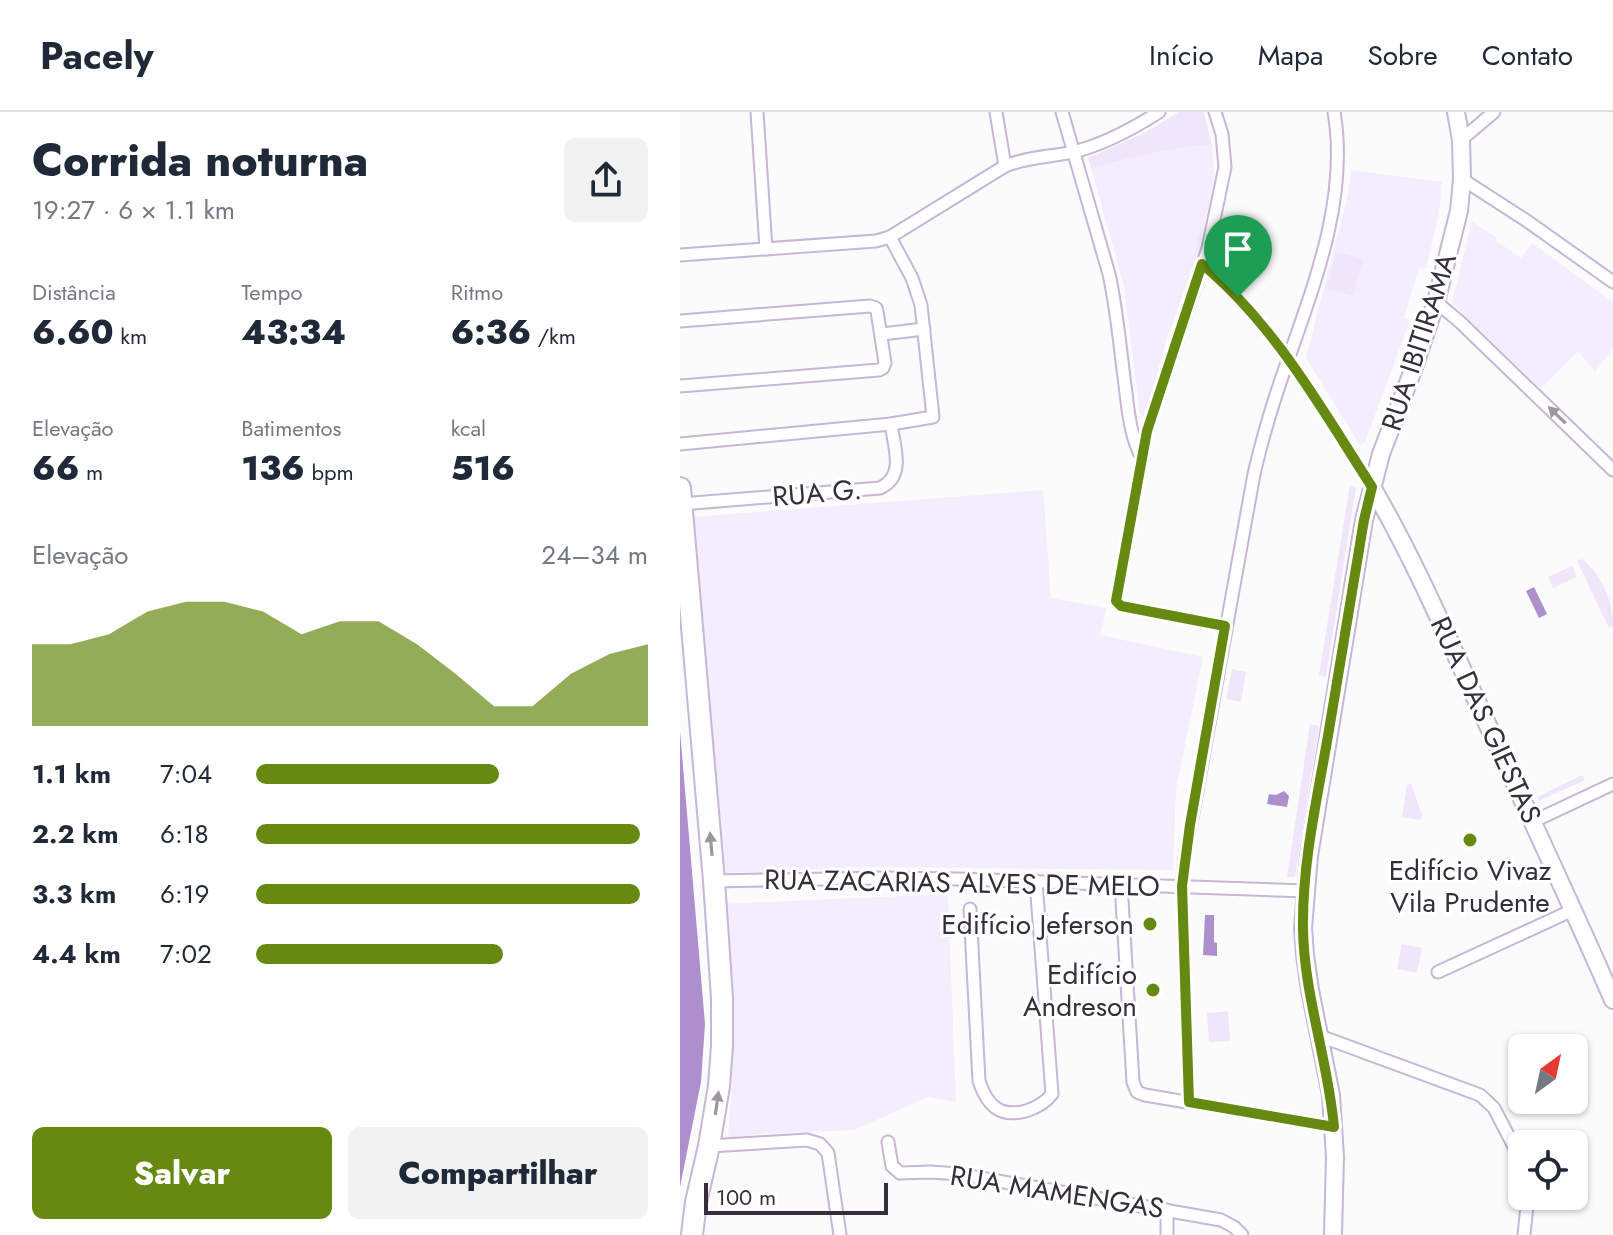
<!DOCTYPE html>
<html lang="pt">
<head>
<meta charset="utf-8">
<style>
	body { margin:0; font-family:Jost,sans-serif; background:#f2f2f3; color:#1f2937; height:100vh; display:flex; flex-direction:column; font-size:30px; white-space:nowrap }
	* { box-sizing:border-box; margin:0 }
	p { font-size:26px; color:#747a83 }
	.icon { flex:none; width:44px; height:44px; fill:none; stroke:currentColor; stroke-width:2; stroke-linecap:round; stroke-linejoin:round }
	.map { position:relative; flex:1; overflow:hidden }
	.drawer { display:flex; flex-direction:column; background:#fff; width:680px }
	.drawer>* { flex:none }
	.needle { width:52px; rotate:33deg }
	.controls { position:absolute; left:828px; top:922px; display:grid; gap:16px }
	.controls a { display:grid; place-items:center; width:80px; height:80px; border-radius:12px; background:#fff; box-shadow:0 2px 6px #0004; font-size:40px }
	.scale { position:absolute; left:24px; bottom:20px; width:184px; box-sizing:border-box; padding-left:8px; border:4px solid #352f3c; border-top:0; font-size:22px; line-height:28px; white-space:nowrap; color:#352f3c; -webkit-text-stroke:6px #fff; paint-order:stroke }
	.pin { position:absolute; display:grid; place-items:center; width:68px; height:68px; color:#fff; margin:-82px -34px; border-radius:50% 50% 50% 0; rotate:-45deg; box-shadow:0 0 8px #0007 }
	.pin .icon { rotate:45deg }
	.round { display:grid; place-items:center; flex:none; width:84px; height:84px; border-radius:12px; background:#f2f2f3 }
	.headline { display:flex; align-items:center; justify-content:space-between; height:136px; padding:0 32px }
	h1 { font-size:44px; font-weight:800; line-height:60px }
	.metrics { display:grid; grid-template-columns:repeat(3,1fr); gap:12px; height:136px; padding:8px 32px }
	.metrics div { display:grid; align-content:center }
	.metrics b { font-size:34px; font-weight:800 }
	.metrics small { font-size:22px; font-weight:400 }
	.metrics p { font-size:22px }
	.chart { height:224px; padding:16px 32px }
	.chart p { display:flex; justify-content:space-between }
	.chart svg { width:100%; height:144px; margin-top:8px; fill:#668a11; opacity:.7 }
	.primary-button { display:flex; gap:16px; margin-top:auto; padding:16px 32px }
	.primary-button a { flex:1; height:92px; border-radius:12px; background:#668a11; color:#fff; font-size:32px; font-weight:800; line-height:92px; text-align:center }
	.primary-button a+a { background:#f2f2f3; color:#1f2937 }
	ul { padding:0 32px; list-style:none; font-size:26px }
	li { display:grid; grid-template-columns:128px 96px 1fr; align-items:center; height:60px }
	li i { height:20px; border-radius:10px; background:#668a11 }
	header { display:flex; align-items:center; gap:48px; box-sizing:border-box; height:112px; padding:0 40px; background:#fff; border-bottom:2px solid #e0e1e3 }
	header strong { font-size:38px }
	nav { display:flex; gap:44px; margin-inline-start:auto; font-size:28px }
	main { display:flex; flex:1; min-height:0 }
	.map>svg:first-child { display:block }
	.built { fill:#f4edfd }
	.green { fill:#f0e6fc }
	.water { fill:#ae8fce }
	.lines { fill:none; stroke-linecap:round; stroke-linejoin:round }
	.street-casing { stroke:#c6b6d7; stroke-width:15 }
	.secondary-casing { stroke:#c6b6d7; stroke-width:20 }
	.highway-casing { stroke:#c6b6d7; stroke-width:24 }
	.street { stroke:#fff; stroke-width:11 }
	.secondary { stroke:#fff; stroke-width:16 }
	.highway { stroke:#fff; stroke-width:20 }
	.oneway { fill:#9a979e }
	.route-casing { stroke:#fff; stroke-width:16 }
	.route { stroke:#668a11; stroke-width:10 }
	.poi-dot { fill:#668a11; stroke:#fff; stroke-width:3 }
	.labels { text-anchor:middle; dominant-baseline:central; stroke-width:6; stroke-linejoin:round; paint-order:stroke }
	.street-label { font-size:28px; fill:#352f3c; stroke:#fff }
	.poi-label { font-size:28px; fill:#352f3c; stroke:#fff; text-anchor:end }
</style>
</head>
<body>
<header>
<strong>Pacely</strong>
<nav><a>Início</a><a>Mapa</a><a>Sobre</a><a>Contato</a></nav>
</header>
<main>
<section class="drawer">
<div class="headline"><div><h1>Corrida noturna</h1><p>19:27 · 6 × 1.1 km</p></div><a class="round"><svg class="icon" aria-label="share" viewBox="0 0 24 24"><path d="M12 15V3M7 8l5-5 5 5M5 13v7h14v-7"/></svg></a></div>
<div class="metrics">
<div><p>Distância</p><b>6.60<small> km</small></b></div>
<div><p>Tempo</p><b>43:34</b></div>
<div><p>Ritmo</p><b>6:36<small> /km</small></b></div>
</div>
<div class="metrics">
<div><p>Elevação</p><b>66<small> m</small></b></div>
<div><p>Batimentos</p><b>136<small> bpm</small></b></div>
<div><p>kcal</p><b>516</b></div>
</div>
<div class="chart"><p><span>Elevação</span>24–34 m</p>
<svg viewBox="0 0 160 44" preserveAspectRatio="none"><path d="M0 44V19L10 19L20 16L30 9L40 6L50 6L60 9L70 16L80 12L90 12L100 19L110 28L120 38L130 38L140 28L150 22L160 19V44z"/></svg>
</div>
<ul>
<li><b>1.1 km</b>7:04<i style="width:62%"></i></li>
<li><b>2.2 km</b>6:18<i style="width:98%"></i></li>
<li><b>3.3 km</b>6:19<i style="width:98%"></i></li>
<li><b>4.4 km</b>7:02<i style="width:63%"></i></li>
</ul>
<div class="primary-button"><a>Salvar</a><a>Compartilhar</a></div>
</section>
<div class="map">
<svg width="933" height="1123" viewBox="0 0 933 1123">
	<rect width="100%" height="100%" fill="#fbfbfb"/>
	<g class="built">
		<path d="M 532,33 L 534,61 L 532,79 L 517,143 L 486,229 L 466,304 L 460,303 L 444,174 L 411,56 L 477,39 L 507,34 Z"/>
		<path d="M 671,58 L 762,70 L 759,102 L 746,156 L 739,155 L 724,206 L 730,208 L 685,330 L 680,333 L 626,246 L 668,83 Z"/>
		<path d="M 792,109 L 817,126 L 816,129 L 841,146 L 852,131 L 933,190 L 933,236 L 915,260 L 898,239 L 861,277 L 774,193 L 772,190 Z"/>
		<path d="M 363,378 L 371,486 L 427,496 L 420,523 L 523,545 L 496,677 L 493,758 L 193,755 L 46,761 L 12,405 Z"/>
		<path d="M 268,782 L 276,990 L 248,985 L 174,1018 L 79,1022 L 48,1026 L 54,936 L 41,792 Z"/>
	</g>
	<g class="green">
		<path d="M 499,0 L 524,0 L 532,33 C 490,34 451,46 411,56 L 408,46 L 464,21 Z"/>
		<path d="M 657,140 L 683,147 L 673,184 L 647,177 Z"/>
		<path d="M 670,373 L 676,375 L 646,565 L 639,563 Z"/>
		<path d="M 902,447 C 922,463 933,489 933,514 L 929,516 L 897,449 Z"/>
		<path d="M 892,454 L 897,465 L 873,476 L 868,465 Z"/>
		<path d="M 552,557 L 566,560 L 561,590 L 546,587 Z"/>
		<path d="M 630,612 L 639,614 L 615,765 L 607,765 Z"/>
		<path d="M 902,663 L 905,668 L 859,689 L 857,685 Z"/>
		<path d="M 731,671 L 742,703 L 741,708 L 722,705 L 727,673 Z"/>
		<path d="M 722,832 L 742,836 L 737,861 L 717,857 Z"/>
		<path d="M 548,899 L 550,929 L 529,930 L 527,901 Z"/>
	</g>
	<g class="water">
		<path d="M 854,475 L 867,502 L 859,506 L 846,479 Z"/>
		<path d="M 0,619 L 25,912 L 21,970 L 0,1075 Z"/>
		<path d="M 604,679 L 609,684 L 607,695 L 587,692 L 589,682 L 596,683 Z"/>
		<path d="M 525,803 L 534,803 L 534,830 L 537,831 L 537,844 L 523,843 Z"/>
	</g>
	<g class="lines">
		<g class="street-casing">
			<g id="street">
				<path d="M 77,0 L 86,137"/>
				<path d="M 316,0 L 325,54"/>
				<path d="M 382,0 L 429,162 C 437,198 440,236 445,273 C 448,298 450,324 462,346"/>
				<path d="M 535,0 L 542,22 L 545,55 L 528,136 L 467,319 L 436,489 L 441,494 L 545,514"/>
				<path d="M 781,28 L 814,0"/>
				<path d="M 782,67 L 847,109 L 933,170"/>
				<path d="M 0,143 L 196,129 L 210,125 L 325,54 C 347,45 370,45 393,40 C 422,33 454,16 479,0"/>
				<path d="M 522,152 C 595,213 641,296 692,375"/>
				<path d="M 756,190 L 780,210 L 933,358"/>
				<path d="M 0,209 L 190,194 L 196,196 L 197,199 L 205,251 L 203,256 L 199,258 L 0,274"/>
				<path d="M 202,222 L 244,217"/>
				<path d="M 0,332 L 211,312 L 253,305 L 241,193 L 232,166 L 210,125"/>
				<path d="M 1,392 L 200,376 C 226,365 214,334 211,312"/>
				<path d="M 852,710 L 933,672"/>
				<path d="M 34,769 L 204,766 L 277,767 L 625,779"/>
				<path d="M 442,788 L 453,970 L 457,980 L 465,983 L 654,1015"/>
				<path d="M 290,797 L 299,969 C 307,993 319,1006 346,999 C 355,996 366,990 372,982 L 356,769"/>
				<path d="M 758,860 L 893,798"/>
				<path d="M 640,924 L 800,983 L 814,996 L 842,1050"/>
				<path d="M 509,990 L 502,774 L 505,745 L 574,362 C 581,332 589,303 599,274 C 628,187 670,93 654,0"/>
				<path d="M 208,1030 L 212,1054 L 220,1061 L 251,1060 L 278,1062 L 541,1108 L 554,1115 L 562,1123"/>
				<path d="M 29,1034 L 127,1028 L 140,1032 L 148,1041 L 160,1123"/>
				<path d="M 487,1098 L 487,1123"/>
				<path d="M 844,1123 L 848,1084"/>
			</g>
		</g>
		<g class="secondary-casing">
			<g id="secondary">
				<path d="M 692,375 C 733,445 765,520 799,594 C 844,692 890,789 933,888"/>
				<path d="M 653,1123 L 655,1045 L 651,983 L 630,878 L 625,843 L 623,816 L 629,744 L 684,408 L 701,342 L 733,258 L 756,190 L 779,99 L 782,67 L 781,28 L 776,0"/>
			</g>
		</g>
		<g class="highway-casing">
			<path id="highway" d="M 0,376 L 34,769 L 42,886 L 42,934 L 39,974 L 29,1034 L 16,1090 L 12,1123"/>
		</g>
		<use href="#street" class="street"/>
		<use href="#secondary" class="secondary"/>
		<use href="#highway" class="highway"/>
	</g>
	<defs><path id="oneway-solid" d="M-6-.8H1V-3.2L6.5 0L1 3.2V.8H-6Z" transform="scale(2)"/></defs>
	<g class="oneway">
		<use href="#oneway-solid" transform="translate(877 303) rotate(-136)"/>
		<use href="#oneway-solid" transform="translate(31 732) rotate(-95)"/>
		<use href="#oneway-solid" transform="translate(37 991) rotate(-82)"/>
	</g>
	<g class="lines">
		<g class="route-casing">
			<path id="route" d="M 522,152 C 595,213 641,296 692,375 L 684,408 C 672,478 661,548 649,618 C 638,683 622,750 623,817 C 624,883 648,948 654,1015 L 509,990 L 502,774 L 510,713 L 545,514 L 441,494 L 436,489 L 467,319 Z"/>
		</g>
		<use href="#route" class="route"/>
	</g>
	<g class="poi-dot">
		<circle cx="790" cy="728" r="8"/>
		<circle cx="470" cy="812" r="8"/>
		<circle cx="473" cy="878" r="8"/>
	</g>
	<g class="labels">
		<g class="street-label">
			<text transform="translate(739 230) rotate(-72)">RUA IBITIRAMA</text>
			<text transform="translate(137 381) rotate(-5)">RUA G.</text>
			<text transform="translate(806 608) rotate(65)">RUA DAS GIESTAS</text>
			<text transform="translate(282 771) rotate(1)">RUA ZACARIAS ALVES DE MELO</text>
			<text transform="translate(377 1080) rotate(9)">RUA MAMENGAS</text>
		</g>
		<g class="poi-label">
			<text x="790" y="758" text-anchor="middle">Edifício Vivaz<tspan x="790" dy="32">Vila Prudente</tspan></text>
			<text x="454" y="812">Edifício Jeferson</text>
			<text x="457" y="862">Edifício<tspan x="457" dy="32">Andreson</tspan></text>
		</g>
	</g>
</svg>
<div class="controls">
<a><svg class="needle" viewBox="-14 -14 28 28"><path d="M0-13l5 13h-10z" fill="#e53935"/><path d="M0 13l5-13h-10z" fill="#747a83"/></svg></a>
<a><svg class="icon" aria-label="locate" viewBox="0 0 24 24"><circle cx="12" cy="12" r="6"/><path d="M12 2v4M12 18v4M2 12h4M18 12h4"/></svg></a>
</div>
<div class="scale">100 m</div>
<div class="pin" style="left:558px;top:185px;background:#1e9e55"><svg class="icon" aria-label="arrive" viewBox="0 0 24 24"><path d="M6 21V4h12l-3 4 3 4H6"/></svg></div>
</div>
</main>
</body>
</html>
